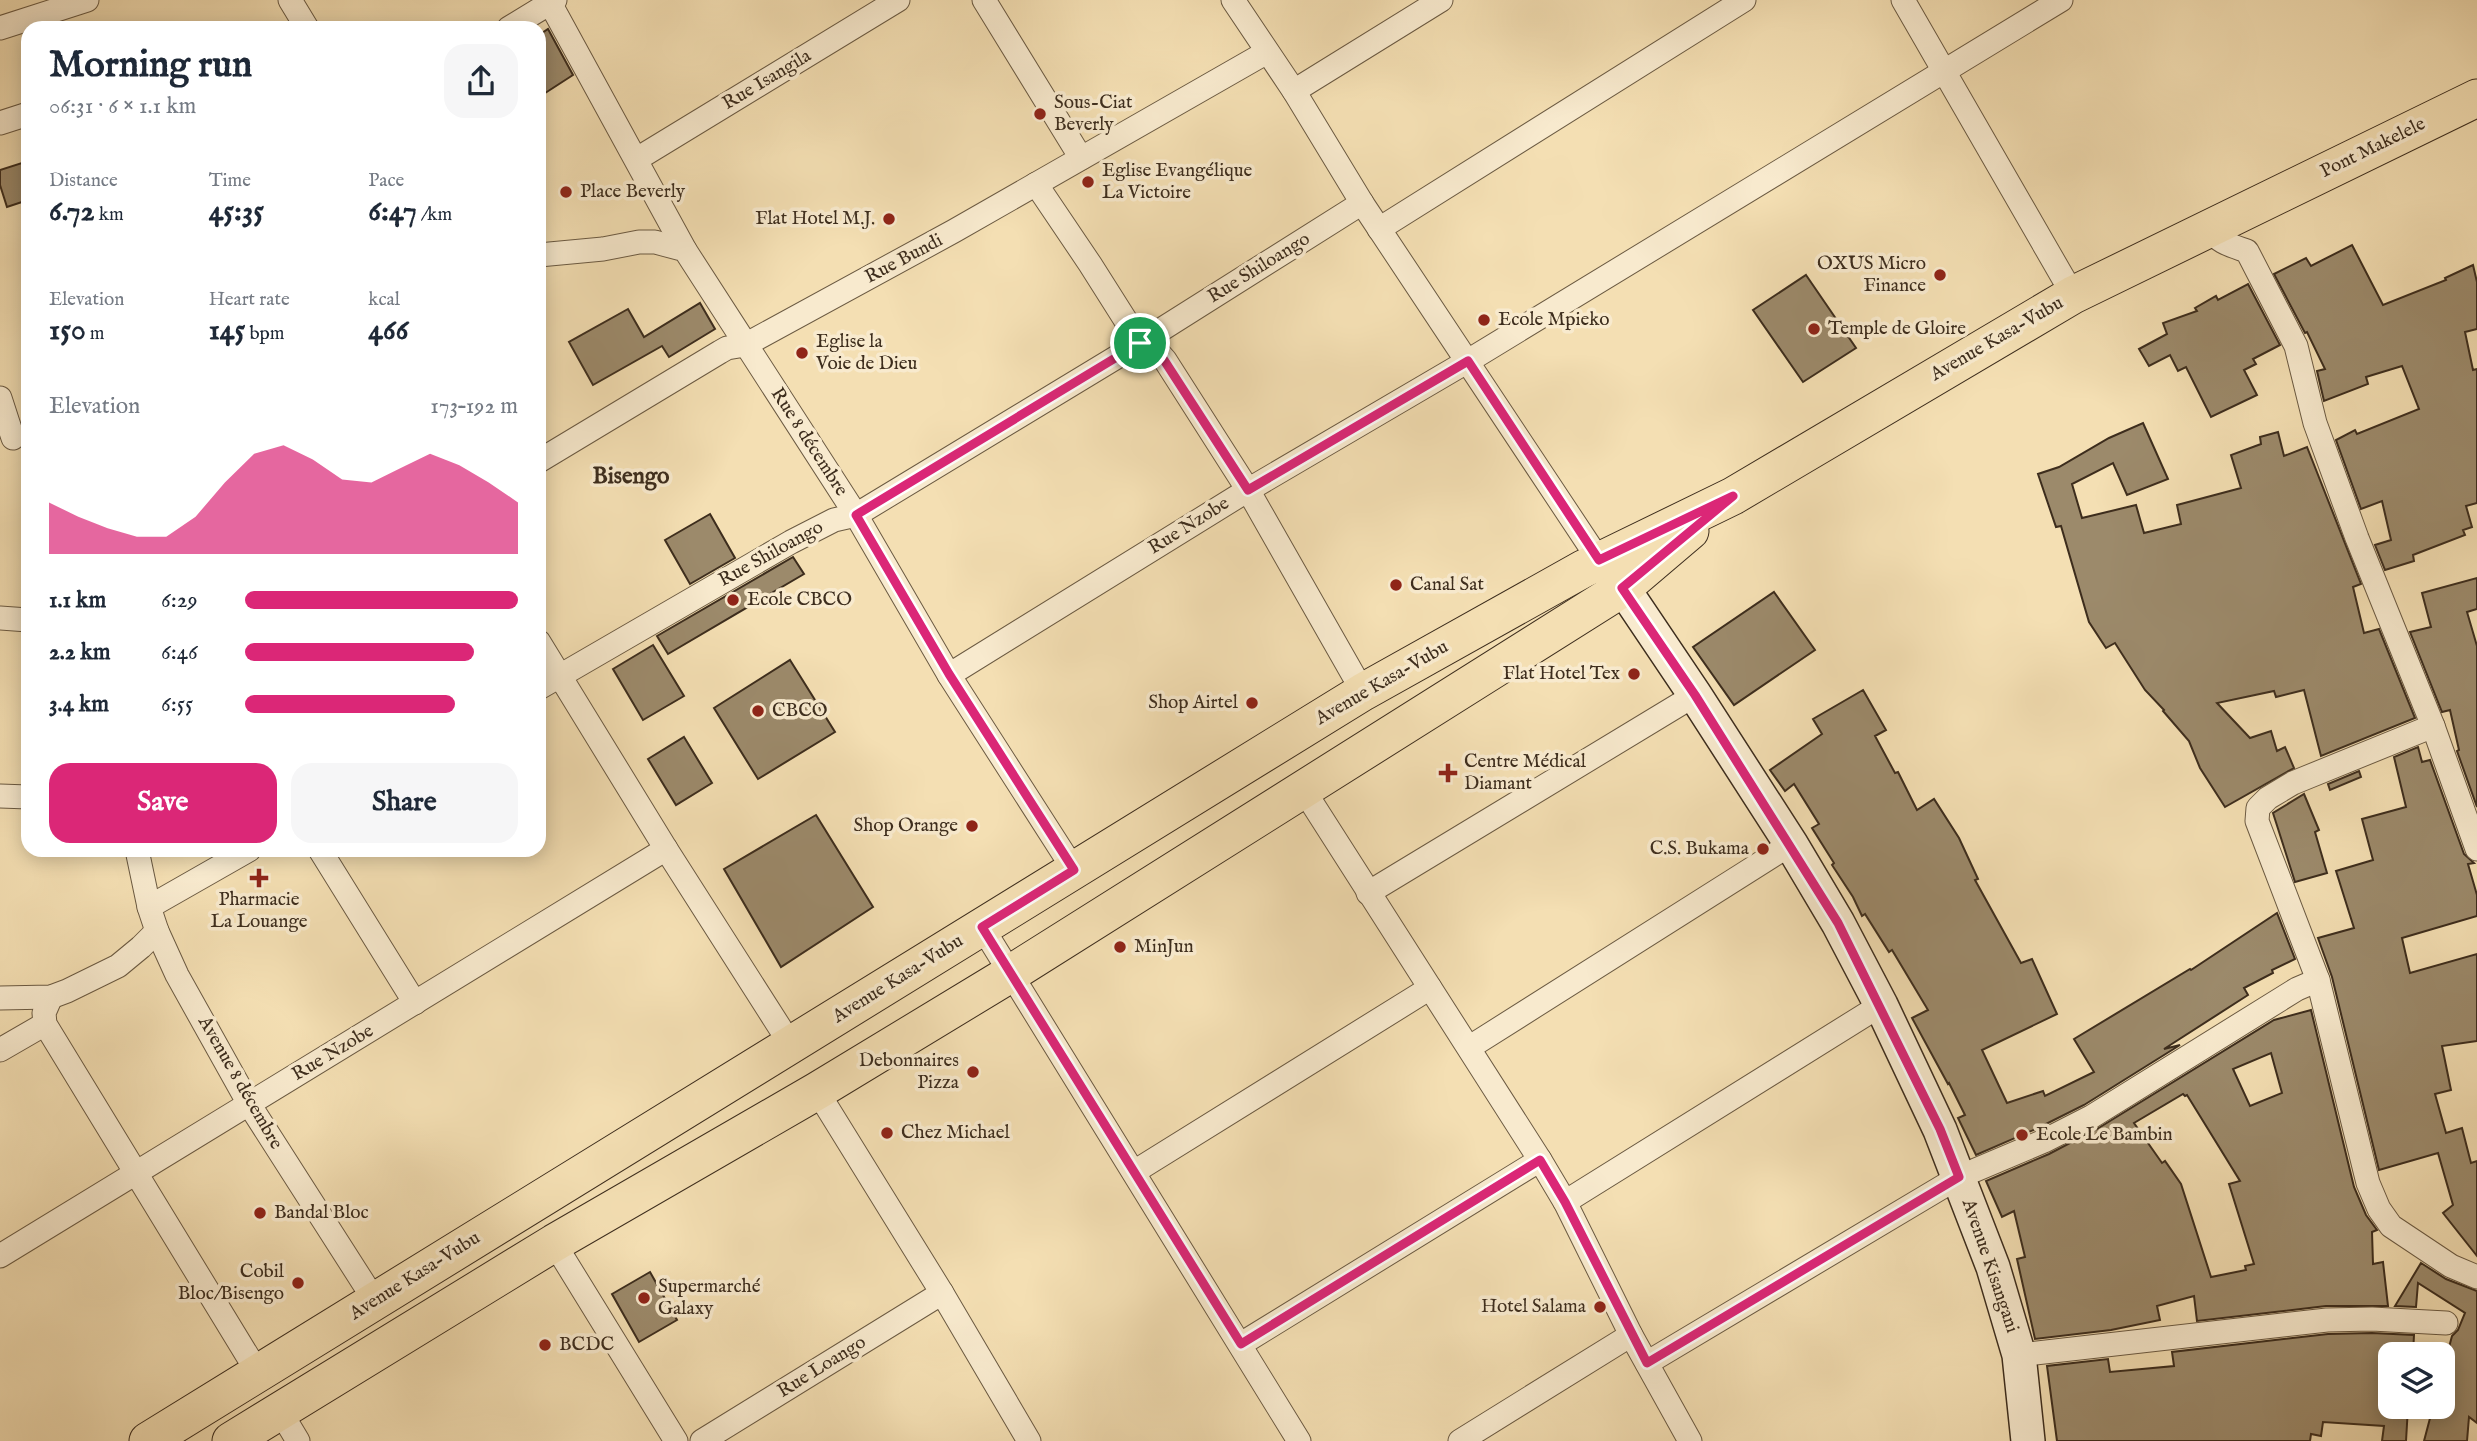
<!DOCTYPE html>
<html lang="en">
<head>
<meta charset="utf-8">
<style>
	body { margin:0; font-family:"IM FELL English",serif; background:#f6f6f7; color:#1f2937; height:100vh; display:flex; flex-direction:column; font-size:26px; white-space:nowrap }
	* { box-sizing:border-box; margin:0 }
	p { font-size:23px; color:#747a83 }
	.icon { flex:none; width:38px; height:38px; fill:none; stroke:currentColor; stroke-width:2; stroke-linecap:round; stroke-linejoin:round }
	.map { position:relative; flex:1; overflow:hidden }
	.drawer { position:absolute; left:21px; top:21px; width:525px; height:836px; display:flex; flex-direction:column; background:#fff; border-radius:21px; box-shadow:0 4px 18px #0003 }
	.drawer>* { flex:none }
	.tools { position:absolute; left:2378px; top:1342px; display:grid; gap:14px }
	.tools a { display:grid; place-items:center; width:77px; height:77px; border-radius:14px; background:#fff; box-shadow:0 4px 18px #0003; font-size:35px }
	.pin { position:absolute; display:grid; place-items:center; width:60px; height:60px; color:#fff; margin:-30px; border:4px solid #fff; border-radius:50%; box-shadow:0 2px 7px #0007 }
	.round { display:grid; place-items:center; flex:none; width:74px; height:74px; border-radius:21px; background:#f6f6f7 }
	.head { display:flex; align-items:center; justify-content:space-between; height:119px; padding:0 28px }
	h1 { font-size:38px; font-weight:700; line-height:52px }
	.metrics { display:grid; grid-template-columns:repeat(3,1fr); gap:10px; height:119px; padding:7px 28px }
	.metrics div { display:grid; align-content:center }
	.metrics b { font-size:30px; font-weight:700 }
	.metrics small { font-size:19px; font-weight:400 }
	.metrics p { font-size:19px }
	.chart { height:196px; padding:14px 28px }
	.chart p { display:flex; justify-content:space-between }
	.chart svg { width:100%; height:126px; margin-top:7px; fill:#db2777; opacity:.7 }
	.primary-button { display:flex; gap:14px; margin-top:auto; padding:14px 28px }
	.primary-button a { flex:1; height:80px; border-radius:21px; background:#db2777; color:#fff; font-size:28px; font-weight:700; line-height:80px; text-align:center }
	.primary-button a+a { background:#f6f6f7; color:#1f2937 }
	ul { padding:0 28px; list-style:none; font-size:23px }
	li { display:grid; grid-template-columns:112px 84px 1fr; align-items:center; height:52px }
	li i { height:18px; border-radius:9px; background:#db2777 }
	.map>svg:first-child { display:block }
	.building { fill:#9c8a6b; stroke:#3d2d1d; stroke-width:2; fill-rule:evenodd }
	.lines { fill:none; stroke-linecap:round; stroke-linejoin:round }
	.street-casing { stroke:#6b5a42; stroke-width:25 }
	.secondary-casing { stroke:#3d2d1d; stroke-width:36 }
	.primary-casing { stroke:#3d2d1d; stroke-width:39 }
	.street { stroke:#f8eace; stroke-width:23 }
	.secondary { stroke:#f8eace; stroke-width:33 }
	.primary { stroke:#f4dfb3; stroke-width:37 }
	.route-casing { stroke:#fff; stroke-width:14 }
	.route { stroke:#db2777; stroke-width:9 }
	.poi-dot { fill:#8f2418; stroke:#f8eace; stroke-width:2.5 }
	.labels { text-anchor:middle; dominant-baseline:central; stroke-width:7; stroke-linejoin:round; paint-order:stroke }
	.street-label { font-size:19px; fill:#3d2d1d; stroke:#f8eace }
	.poi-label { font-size:19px; fill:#3d2d1d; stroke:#f8eace; text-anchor:start }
	.quarter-label { font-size:23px; font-weight:bold; fill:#3d2d1d; stroke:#f8eace }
</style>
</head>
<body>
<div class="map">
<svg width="2477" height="1441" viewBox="0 0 2477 1441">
	<rect width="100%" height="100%" fill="#f4dfb3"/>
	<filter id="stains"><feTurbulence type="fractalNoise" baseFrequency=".00286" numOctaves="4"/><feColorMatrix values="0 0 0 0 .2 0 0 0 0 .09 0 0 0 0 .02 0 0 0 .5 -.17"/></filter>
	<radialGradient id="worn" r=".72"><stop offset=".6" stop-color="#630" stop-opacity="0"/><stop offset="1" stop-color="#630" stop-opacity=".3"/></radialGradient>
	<g class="building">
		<path d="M 548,29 L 573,75 L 539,97 L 539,35 Z"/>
		<path d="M 28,161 L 28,200 L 7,207 L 0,185 L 0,170 Z"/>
		<path d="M 2352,245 L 2383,305 L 2446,280 L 2445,278 L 2473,265 L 2477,282 L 2477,329 L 2465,332 L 2473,370 L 2477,369 L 2477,503 L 2466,506 L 2472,527 L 2463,530 L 2465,535 L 2413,555 L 2414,561 L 2385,570 L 2375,545 L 2391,540 L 2382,501 L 2361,509 L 2336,440 L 2355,430 L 2357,434 L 2419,409 L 2402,366 L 2366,377 L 2368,384 L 2324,401 L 2317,371 L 2325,369 L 2307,332 L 2305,333 L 2274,274 L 2306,258 L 2311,266 Z"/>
		<path d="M 1806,275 L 1856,348 L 1803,382 L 1753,310 Z"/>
		<path d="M 2248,284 L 2280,345 L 2253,359 L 2256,364 L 2244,370 L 2257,395 L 2211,417 L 2186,367 L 2178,371 L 2170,355 L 2149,366 L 2139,349 L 2167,334 L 2163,323 L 2197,311 L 2195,308 L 2216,296 L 2218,300 Z"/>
		<path d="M 700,303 L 715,329 L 669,357 L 662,346 L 593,385 L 569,342 L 628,309 L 644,337 Z"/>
		<path d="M 2143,423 L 2168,479 L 2127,495 L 2113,463 L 2072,484 L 2082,518 L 2136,505 L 2144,533 L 2181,524 L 2177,505 L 2241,488 L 2231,455 L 2261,444 L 2260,437 L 2278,432 L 2284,456 L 2307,447 L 2361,584 L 2353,587 L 2364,633 L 2379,629 L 2415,718 L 2321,756 L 2304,690 L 2276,697 L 2274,691 L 2217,703 L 2250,738 L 2271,731 L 2277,751 L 2285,747 L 2294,768 L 2225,807 L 2200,768 L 2189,741 L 2163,711 L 2164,710 L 2145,690 L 2115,643 L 2106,648 L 2089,622 L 2061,526 L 2056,527 L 2038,474 L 2059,467 L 2109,438 Z"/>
		<path d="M 710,514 L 735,558 L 690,584 L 665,540 Z"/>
		<path d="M 793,557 L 804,574 L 668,654 L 657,636 Z"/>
		<path d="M 2477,578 L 2477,609 L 2467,612 L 2477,646 L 2477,807 L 2457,751 L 2459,750 L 2450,710 L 2442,712 L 2410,632 L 2431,627 L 2422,593 Z"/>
		<path d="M 1774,592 L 1815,650 L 1734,705 L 1693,647 Z"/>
		<path d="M 653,645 L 684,696 L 643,720 L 613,669 Z"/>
		<path d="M 790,660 L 835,732 L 758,779 L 714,708 Z"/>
		<path d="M 1863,690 L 1886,730 L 1875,736 L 1895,773 L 1898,772 L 1917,810 L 1934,799 L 1959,838 L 1978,879 L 1975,880 L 2021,963 L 2032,959 L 2057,1014 L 1982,1050 L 2007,1103 L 2043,1091 L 2045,1096 L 2094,1072 L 2074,1039 L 2190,969 L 2191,970 L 2277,913 L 2295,959 L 2272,970 L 2273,973 L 2244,988 L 2248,995 L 2164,1049 L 2180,1045 L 2084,1105 L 2038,1128 L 1976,1155 L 1958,1118 L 1965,1115 L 1949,1083 L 1948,1084 L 1912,1018 L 1928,1010 L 1892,950 L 1889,952 L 1865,914 L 1862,916 L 1853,897 L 1832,865 L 1834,863 L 1812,828 L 1819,824 L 1794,784 L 1785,791 L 1770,770 L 1822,734 L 1813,719 Z"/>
		<path d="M 684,737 L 712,783 L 676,805 L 648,759 Z"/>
		<path d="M 2418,747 L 2422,762 L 2430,760 L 2464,854 L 2474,863 L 2468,864 L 2477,895 L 2477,916 L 2402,938 L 2410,973 L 2477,954 L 2477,1041 L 2442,1046 L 2451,1090 L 2435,1094 L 2446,1133 L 2462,1128 L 2471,1163 L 2477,1161 L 2477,1256 L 2443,1213 L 2453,1205 L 2438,1153 L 2379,1170 L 2332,977 L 2318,938 L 2354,928 L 2336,871 L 2373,860 L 2362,819 L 2406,807 L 2394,757 Z"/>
		<path d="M 2359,771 L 2361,777 L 2330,790 L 2328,784 Z"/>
		<path d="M 2304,794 L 2319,830 L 2315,832 L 2327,873 L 2295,882 L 2273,813 Z"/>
		<path d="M 816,815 L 873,907 L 781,967 L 724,869 Z"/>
		<path d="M 2311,1010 L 2354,1187 L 2366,1215 L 2377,1230 L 2372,1232 L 2373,1264 L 2383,1262 L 2388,1306 L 2326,1306 L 2197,1321 L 2194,1296 L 2157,1306 L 2160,1320 L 2111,1330 L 2035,1339 L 2017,1259 L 2025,1257 L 2014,1211 L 2002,1217 L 1986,1181 L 2049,1154 L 2097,1129 L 2274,1020 ZM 2271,1053 L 2282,1093 L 2250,1106 L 2233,1069 ZM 2183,1094 L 2185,1096 L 2187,1095 L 2240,1181 L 2229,1184 L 2254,1264 L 2245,1266 L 2246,1270 L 2211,1277 L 2181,1184 L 2165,1161 L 2162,1163 L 2134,1123 Z"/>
		<path d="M 2421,1263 L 2446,1279 L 2477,1291 L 2477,1423 L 2469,1417 L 2467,1441 L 2424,1441 L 2433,1407 L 2443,1407 L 2443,1370 L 2452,1336 L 2458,1330 L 2465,1313 L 2418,1283 L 2416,1307 L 2395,1306 Z"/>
		<path d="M 650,1272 L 677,1320 L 639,1342 L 612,1294 Z"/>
		<path d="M 2372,1333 L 2414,1335 L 2413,1354 L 2390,1354 L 2390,1407 L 2408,1407 L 2406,1441 L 2382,1441 L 2384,1426 L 2323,1422 L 2321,1436 L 2311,1434 L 2310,1441 L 2057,1441 L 2047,1366 L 2108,1359 L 2110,1372 L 2174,1366 L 2172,1352 L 2328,1334 Z"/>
	</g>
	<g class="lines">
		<g class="street-casing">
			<g id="street">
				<path d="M 290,0 L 307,28"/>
				<path d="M 984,0 L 1081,158"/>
				<path d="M 1233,0 L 1294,91 L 1362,203 L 1599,560"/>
				<path d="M 1903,0 L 2073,295"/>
				<path d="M 550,3 L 685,250"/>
				<path d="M 0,28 L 87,0"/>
				<path d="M 509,28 L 555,0"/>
				<path d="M 1294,91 L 1441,0"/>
				<path d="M 0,123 L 28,114"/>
				<path d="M 637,159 L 898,0"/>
				<path d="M 1036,184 L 1090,264 L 1140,343 L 1157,351 L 1165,360 L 1248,490 L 1363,692"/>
				<path d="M 2208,228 C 2219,243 2230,245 2247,251 L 2296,346 L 2315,423 L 2357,538 L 2433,726 L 2477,849"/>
				<path d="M 1379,229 L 1744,0"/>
				<path d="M 539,255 L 603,249 L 639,242 L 655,242 L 685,250 L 856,515 L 949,675 L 1074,870"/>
				<path d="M 0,398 L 13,438"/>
				<path d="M 539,461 L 720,352 L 727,348 L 745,345 L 954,231 L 1267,52"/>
				<path d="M 0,618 L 28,620"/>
				<path d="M 539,642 L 666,849 L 791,1045"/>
				<path d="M 949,675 L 1248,490 L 1468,361 L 2061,0"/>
				<path d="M 539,688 L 791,542 L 834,520 L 856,515 L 1140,343 L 1362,203"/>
				<path d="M 2433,726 L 2293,783 L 2268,798 L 2258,808 L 2257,821 L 2318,980 L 2368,1183 L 2379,1209 L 2391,1226 L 2451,1266 L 2477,1277"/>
				<path d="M 1303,789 L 1540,1160 L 1565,1202 L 1631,1335 L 1690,1441"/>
				<path d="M 0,796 L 28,797"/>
				<path d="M 137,850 L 149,907 L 157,931 L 177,975 L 249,1104 L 375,1301"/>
				<path d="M 320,850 L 415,1003"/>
				<path d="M 1368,893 L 1695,695"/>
				<path d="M 149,907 L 249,850"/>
				<path d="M 982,927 L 1299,1441"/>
				<path d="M 51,997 L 44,1013 L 45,1024 L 258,1373"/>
				<path d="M 0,998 L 51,997 L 67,991 L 118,966 L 141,947 L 157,931"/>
				<path d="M 1470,1047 L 1791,844"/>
				<path d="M 0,1050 L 45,1024"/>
				<path d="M 817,1091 L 942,1293 L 1029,1441"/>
				<path d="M 1134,1172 L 1430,988"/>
				<path d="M 1565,1202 L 1881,1005"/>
				<path d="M 554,1243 L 676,1441"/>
				<path d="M 0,1256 L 666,849"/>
				<path d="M 1241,1344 L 1540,1160"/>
				<path d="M 2019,1355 L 2327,1320 L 2372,1319 L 2446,1323"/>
				<path d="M 1647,1363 L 1959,1177 L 2044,1141 L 2091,1117 L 2297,989 L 2318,980"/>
				<path d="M 280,1411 L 298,1441"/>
				<path d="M 702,1441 L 942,1293"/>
				<path d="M 1460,1441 L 1631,1335"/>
			</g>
		</g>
		<g class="secondary-casing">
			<path id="secondary" d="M 1606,568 L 1623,588 L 1695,695 L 1791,844 L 1838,923 L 1881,1005 L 1940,1130 L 1993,1267 L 2019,1355 L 2028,1441"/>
		</g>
		<g class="primary-casing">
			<g id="primary">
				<path d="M 148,1441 L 1363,692 L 1583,569 L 1733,496 L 2073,295 L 2477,98"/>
				<path d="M 231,1441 L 554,1243 L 817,1091 L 1010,974 L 1623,588 L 1690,531"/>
			</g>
		</g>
		<use href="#street" class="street"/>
		<use href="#secondary" class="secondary"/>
		<use href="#primary" class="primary"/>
	</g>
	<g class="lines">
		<g class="route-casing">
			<path id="route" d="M 1140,343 L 1157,351 L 1164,360 L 1248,490 L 1468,361 L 1599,560 L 1733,496 L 1622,588 L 1695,695 L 1838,923 L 1940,1129 L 1959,1177 L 1647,1363 L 1565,1202 L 1540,1160 L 1241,1344 L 982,927 L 1074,870 L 949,674 L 856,515 Z"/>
		</g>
		<use href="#route" class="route"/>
	</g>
	<g class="poi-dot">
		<circle cx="1040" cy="114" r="7"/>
		<circle cx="1088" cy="182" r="7"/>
		<circle cx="566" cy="192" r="7"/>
		<circle cx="889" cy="219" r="7"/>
		<circle cx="1940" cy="275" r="7"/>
		<circle cx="1484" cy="320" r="7"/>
		<circle cx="1814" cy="329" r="7"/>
		<circle cx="802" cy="353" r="7"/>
		<circle cx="1396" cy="585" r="7"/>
		<circle cx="733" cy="600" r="7"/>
		<circle cx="1634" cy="674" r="7"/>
		<circle cx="1252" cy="703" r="7"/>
		<circle cx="758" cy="711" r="7"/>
		<path d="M1444.5 762.5h7v7h7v7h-7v7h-7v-7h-7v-7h7z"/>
		<circle cx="972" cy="826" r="7"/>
		<circle cx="1763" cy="849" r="7"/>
		<path d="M255.5 867.5h7v7h7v7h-7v7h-7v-7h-7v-7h7z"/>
		<circle cx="1120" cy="947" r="7"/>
		<circle cx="973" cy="1072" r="7"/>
		<circle cx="887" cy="1133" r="7"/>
		<circle cx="2022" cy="1135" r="7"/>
		<circle cx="260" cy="1213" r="7"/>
		<circle cx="298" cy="1283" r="7"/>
		<circle cx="644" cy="1298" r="7"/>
		<circle cx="1600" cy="1307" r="7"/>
		<circle cx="545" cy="1345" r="7"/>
	</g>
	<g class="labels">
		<g class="street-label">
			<text transform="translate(767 80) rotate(-31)">Rue Isangila</text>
			<text transform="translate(2373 148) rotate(-26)">Pont Makelele</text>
			<text transform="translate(904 259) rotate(-28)">Rue Bundi</text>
			<text transform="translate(1259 268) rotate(-32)">Rue Shiloango</text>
			<text transform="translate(1997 339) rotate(-30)">Avenue Kasa-Vubu</text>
			<text transform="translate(809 442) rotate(57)">Rue 8 décembre</text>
			<text transform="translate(1189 526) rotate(-32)">Rue Nzobe</text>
			<text transform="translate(771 554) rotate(-29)">Rue Shiloango</text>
			<text transform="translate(1382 683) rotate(-30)">Avenue Kasa-Vubu</text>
			<text transform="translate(898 979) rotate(-32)">Avenue Kasa-Vubu</text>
			<text transform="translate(333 1053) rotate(-31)">Rue Nzobe</text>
			<text transform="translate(240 1083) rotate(60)">Avenue 8 décembre</text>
			<text transform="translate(1990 1266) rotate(71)">Avenue Kisangani</text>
			<text transform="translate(415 1276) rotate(-32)">Avenue Kasa-Vubu</text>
			<text transform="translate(822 1367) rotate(-32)">Rue Loango</text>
		</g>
		<g class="poi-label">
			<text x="1054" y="103">Sous-Ciat<tspan x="1054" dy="22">Beverly</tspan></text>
			<text x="1102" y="171">Eglise Evangélique<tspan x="1102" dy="22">La Victoire</tspan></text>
			<text x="580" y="192">Place Beverly</text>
			<text x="875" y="219" text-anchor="end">Flat Hotel M.J.</text>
			<text x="1926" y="264" text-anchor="end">OXUS Micro<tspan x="1926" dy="22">Finance</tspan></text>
			<text x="1498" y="320">Ecole Mpieko</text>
			<text x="1828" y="329">Temple de Gloire</text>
			<text x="816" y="342">Eglise la<tspan x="816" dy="22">Voie de Dieu</tspan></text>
			<text x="1410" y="585">Canal Sat</text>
			<text x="747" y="600">Ecole CBCO</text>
			<text x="1620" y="674" text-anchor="end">Flat Hotel Tex</text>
			<text x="1238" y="703" text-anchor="end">Shop Airtel</text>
			<text x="772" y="711">CBCO</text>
			<text x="1464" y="762">Centre Médical<tspan x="1464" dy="22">Diamant</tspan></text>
			<text x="958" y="826" text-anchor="end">Shop Orange</text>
			<text x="1749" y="849" text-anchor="end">C.S. Bukama</text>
			<text x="259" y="900" text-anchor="middle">Pharmacie<tspan x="259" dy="22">La Louange</tspan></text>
			<text x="1134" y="947">MinJun</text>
			<text x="959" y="1061" text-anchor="end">Debonnaires<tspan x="959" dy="22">Pizza</tspan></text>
			<text x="901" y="1133">Chez Michael</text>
			<text x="2036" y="1135">Ecole Le Bambin</text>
			<text x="274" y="1213">Bandal Bloc</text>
			<text x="284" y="1272" text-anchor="end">Cobil<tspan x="284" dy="22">Bloc/Bisengo</tspan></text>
			<text x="658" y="1287">Supermarché<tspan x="658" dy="22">Galaxy</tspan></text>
			<text x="1586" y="1307" text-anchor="end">Hotel Salama</text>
			<text x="559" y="1345">BCDC</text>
		</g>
		<g class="quarter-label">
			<text x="631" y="476">Bisengo</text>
		</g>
	</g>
	<rect width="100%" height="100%" filter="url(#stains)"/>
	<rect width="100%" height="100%" fill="url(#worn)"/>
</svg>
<div class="tools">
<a><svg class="icon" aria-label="layers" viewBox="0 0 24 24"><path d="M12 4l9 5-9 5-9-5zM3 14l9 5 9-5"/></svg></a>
</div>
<div class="pin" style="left:1140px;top:343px;background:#1e9e55"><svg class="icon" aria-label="arrive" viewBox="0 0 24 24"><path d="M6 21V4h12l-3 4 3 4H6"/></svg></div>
<section class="drawer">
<div class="head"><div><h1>Morning run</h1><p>06:31 · 6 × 1.1 km</p></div><a class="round"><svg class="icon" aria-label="share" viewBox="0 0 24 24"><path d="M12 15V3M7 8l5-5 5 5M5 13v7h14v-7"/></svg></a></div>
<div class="metrics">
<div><p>Distance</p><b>6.72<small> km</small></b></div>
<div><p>Time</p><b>45:35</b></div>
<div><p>Pace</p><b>6:47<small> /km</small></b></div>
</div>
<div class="metrics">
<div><p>Elevation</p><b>150<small> m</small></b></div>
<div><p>Heart rate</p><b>145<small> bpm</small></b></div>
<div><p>kcal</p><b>466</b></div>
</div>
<div class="chart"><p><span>Elevation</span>173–192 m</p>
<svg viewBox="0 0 160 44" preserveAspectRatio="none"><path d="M0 44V26L10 31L20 35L30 38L40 38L50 31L60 19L70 9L80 6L90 11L100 18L110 19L120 14L130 9L140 13L150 19L160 26V44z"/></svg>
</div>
<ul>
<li><b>1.1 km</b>6:29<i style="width:100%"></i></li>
<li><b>2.2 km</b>6:46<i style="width:84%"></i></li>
<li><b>3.4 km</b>6:55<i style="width:77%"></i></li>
</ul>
<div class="primary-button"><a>Save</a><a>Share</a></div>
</section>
</div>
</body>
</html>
